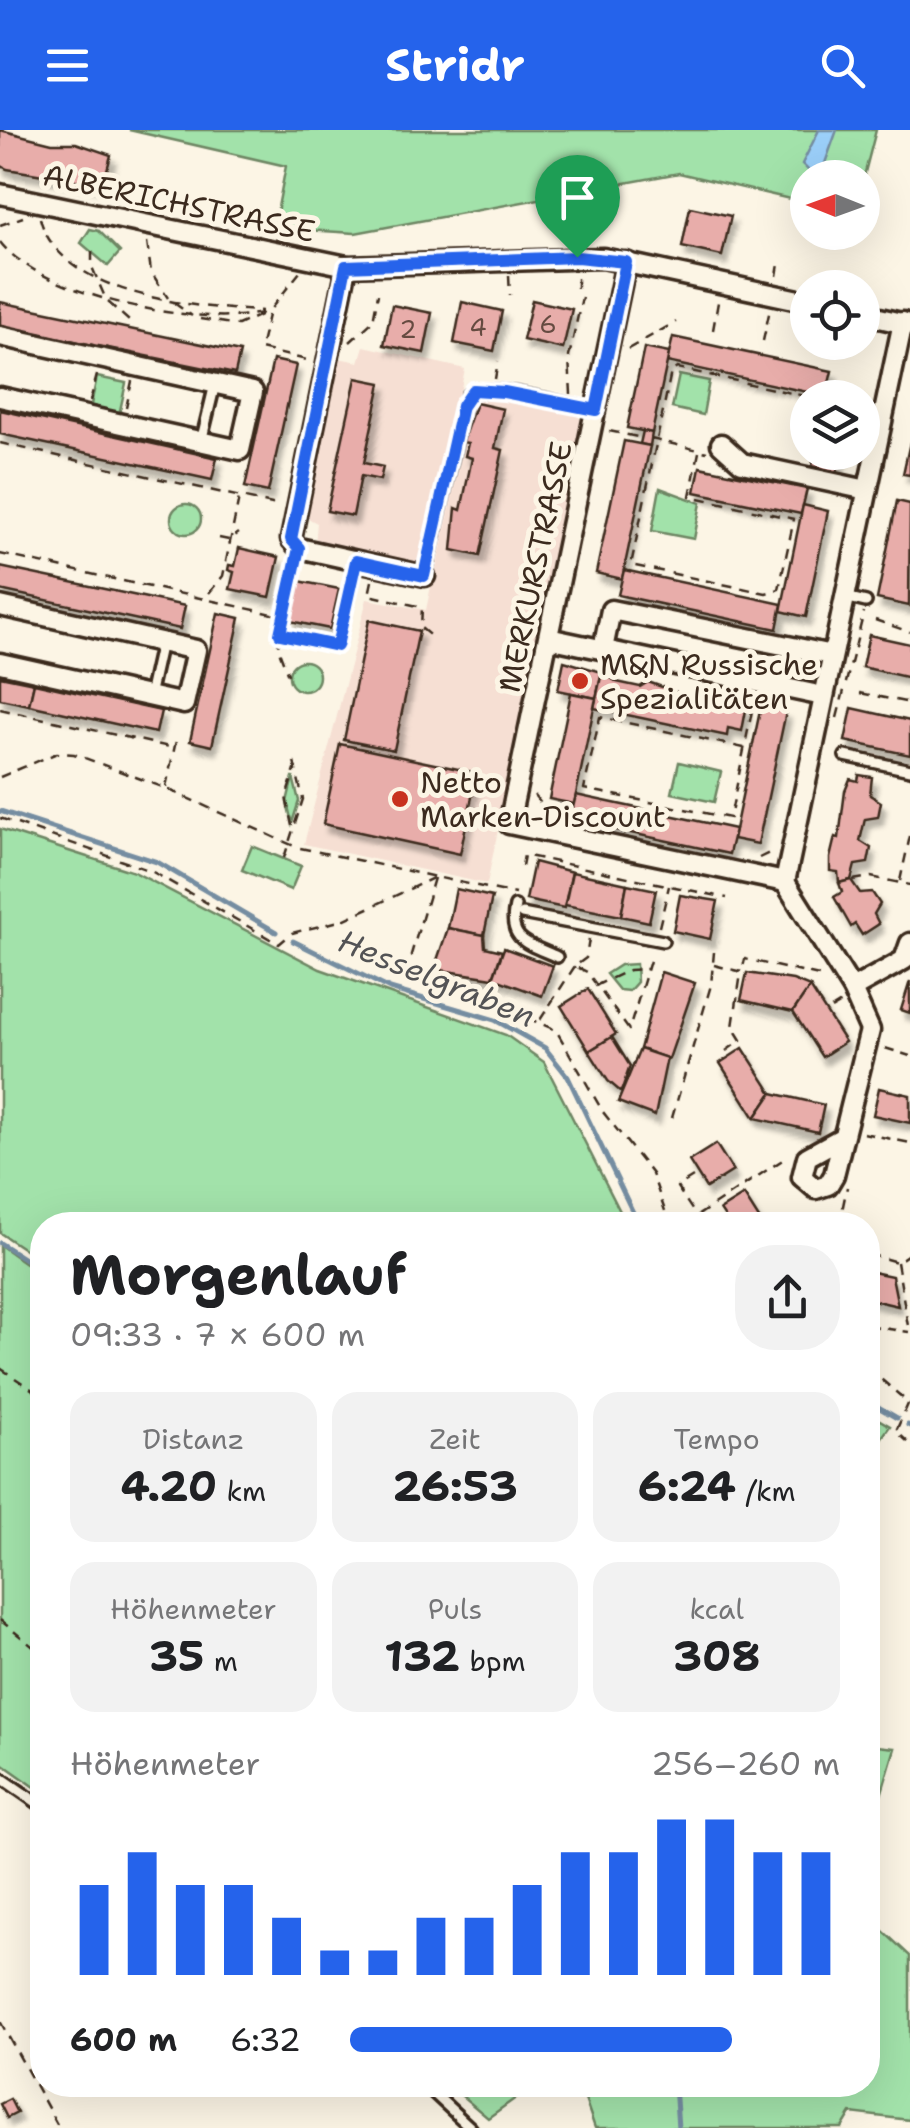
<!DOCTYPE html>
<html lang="de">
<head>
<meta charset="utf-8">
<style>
	body { margin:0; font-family:"Shantell Sans",sans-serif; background:#f2f2f2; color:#202124; height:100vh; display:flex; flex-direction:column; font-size:38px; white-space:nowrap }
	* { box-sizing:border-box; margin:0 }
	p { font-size:32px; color:#757577 }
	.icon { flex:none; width:55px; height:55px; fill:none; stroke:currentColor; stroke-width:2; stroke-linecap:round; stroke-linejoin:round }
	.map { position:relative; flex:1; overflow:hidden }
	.side { position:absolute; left:30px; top:1082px; width:850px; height:885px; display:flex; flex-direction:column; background:#fff; border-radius:40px; box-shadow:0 10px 40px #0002 }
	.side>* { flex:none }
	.needle { width:65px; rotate:271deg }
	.controls { position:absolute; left:790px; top:30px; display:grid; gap:20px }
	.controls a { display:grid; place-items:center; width:90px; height:90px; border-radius:50%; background:#fff; box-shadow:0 10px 40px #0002; font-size:50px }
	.pin { position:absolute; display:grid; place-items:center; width:85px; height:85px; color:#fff; margin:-102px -42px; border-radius:50% 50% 50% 0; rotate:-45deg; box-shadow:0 0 10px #0007 }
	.pin .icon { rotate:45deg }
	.round { display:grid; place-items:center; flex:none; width:105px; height:105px; border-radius:40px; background:#f2f2f2 }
	.headline { display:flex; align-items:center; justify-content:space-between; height:170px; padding:0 40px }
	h1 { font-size:55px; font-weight:700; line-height:75px }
	.stats { display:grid; grid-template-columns:repeat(3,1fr); gap:15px; height:170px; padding:10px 40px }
	.stats div { display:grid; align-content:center; border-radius:25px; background:#f2f2f2; text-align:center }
	.stats b { font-size:42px; font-weight:700 }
	.stats small { font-size:28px; font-weight:400 }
	.stats p { font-size:28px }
	.chart { height:280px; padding:20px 40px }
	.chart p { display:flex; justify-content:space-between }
	.chart svg { width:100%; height:180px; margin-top:10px; stroke:#2563eb; stroke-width:6 }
	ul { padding:0 40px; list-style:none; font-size:32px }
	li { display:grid; grid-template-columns:160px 120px 1fr; align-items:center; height:75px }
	li i { height:25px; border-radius:12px; background:#2563eb }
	header { display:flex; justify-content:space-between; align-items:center; height:130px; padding:0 40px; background:#2563eb; color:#fff; font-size:45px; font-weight:700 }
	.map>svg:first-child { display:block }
	.built { fill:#f6dfd3 }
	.green { fill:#a2e2aa; stroke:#6e8664; stroke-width:2.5 }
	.water { fill:#9bcff9; stroke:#758da1; stroke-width:2.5 }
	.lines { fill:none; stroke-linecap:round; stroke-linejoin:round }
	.stream { stroke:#758da1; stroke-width:5 }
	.building { fill:#e8adaa; stroke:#3b2a1e; stroke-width:2.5; filter:url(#shadow) }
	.lane-casing { stroke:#3b2a1e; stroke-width:16 }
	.street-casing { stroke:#3b2a1e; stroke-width:25 }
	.path { stroke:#3b2a1e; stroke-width:2.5; stroke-dasharray:10 8; stroke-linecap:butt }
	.lane { stroke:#fcf5e5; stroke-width:9 }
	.street { stroke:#fcf5e5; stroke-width:18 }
	.route-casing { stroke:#fff; stroke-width:20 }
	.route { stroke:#2563eb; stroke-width:12 }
	.poi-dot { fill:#c8321e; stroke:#fcf5e5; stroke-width:4 }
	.labels { text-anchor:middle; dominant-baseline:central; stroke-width:10; stroke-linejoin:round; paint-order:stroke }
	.number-label { font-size:25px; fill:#664b41 }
	.street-label { font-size:30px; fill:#3b2a1e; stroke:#fcf5e5 }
	.poi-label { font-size:30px; fill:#3b2a1e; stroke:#fcf5e5; text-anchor:start }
	.water-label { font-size:32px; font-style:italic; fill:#535355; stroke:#fcf5e5 }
</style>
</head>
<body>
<header><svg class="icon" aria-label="menu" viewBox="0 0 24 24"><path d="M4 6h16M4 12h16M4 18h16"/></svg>Stridr<svg class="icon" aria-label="search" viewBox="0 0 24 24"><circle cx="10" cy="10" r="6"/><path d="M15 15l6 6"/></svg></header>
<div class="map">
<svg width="910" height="1998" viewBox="0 0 910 1998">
	<defs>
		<filter id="shadow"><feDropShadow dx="4.5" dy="8" stdDeviation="2.5" flood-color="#0004"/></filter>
	</defs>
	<rect width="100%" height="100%" fill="#fcf5e5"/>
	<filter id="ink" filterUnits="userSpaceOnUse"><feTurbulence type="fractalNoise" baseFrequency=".01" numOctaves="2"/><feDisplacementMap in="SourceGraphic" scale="20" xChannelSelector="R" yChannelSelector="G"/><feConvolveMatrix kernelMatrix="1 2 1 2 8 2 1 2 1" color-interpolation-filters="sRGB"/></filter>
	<g filter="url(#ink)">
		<g class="built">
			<path d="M 364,216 L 465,239 L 426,421 L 416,435 L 315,415 L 317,393 L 304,386 L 338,228 L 359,232 Z"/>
			<path d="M 484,267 L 575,283 L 581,289 L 487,754 L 304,714 L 367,469 L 426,480 L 467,283 L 472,272 Z"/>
		</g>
		<g class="green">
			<path d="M 129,0 L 876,0 L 863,50 L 808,48 L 807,73 L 679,43 L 355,103 L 274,98 L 286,36 Z"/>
			<path d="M 90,99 L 99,101 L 120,122 L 108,136 L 81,113 Z"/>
			<path d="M 679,245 L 709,251 L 703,285 L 672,278 Z"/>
			<path d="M 97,247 L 126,253 L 119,285 L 90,279 Z"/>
			<path d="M 660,358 L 701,373 L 694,409 L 652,401 Z"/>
			<circle cx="186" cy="389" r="15"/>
			<circle cx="304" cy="546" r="15"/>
			<path d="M 679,632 L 721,642 L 714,672 L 672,663 Z"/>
			<path d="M 293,647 L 299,671 L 292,693 L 287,672 Z"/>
			<path d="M 0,699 L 134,742 L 320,839 L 506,905 L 544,932 L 627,1095 L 42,1095 L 42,1131 L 0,1103 Z"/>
			<path d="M 252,716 L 301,736 L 291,760 L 242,740 Z"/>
			<path d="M 636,834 L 637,852 L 629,861 L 619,860 L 606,844 L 620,835 Z"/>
			<path d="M 0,1115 L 42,1145 L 42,1662 L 0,1632 Z"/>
			<path d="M 868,1283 L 890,1296 L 868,1327 Z"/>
			<path d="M 868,1615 L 895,1618 L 868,1709 Z"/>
			<path d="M 868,1787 L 910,1826 L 910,1990 L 851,1983 L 842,1998 L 595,1998 L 580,1955 L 868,1955 Z"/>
			<path d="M 449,1955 L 534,1955 L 488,1988 Z"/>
		</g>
		<path class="water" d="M 819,0 L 837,0 L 824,36 L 810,42 L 802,34 Z"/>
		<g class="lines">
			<g class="stream">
				<path d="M 0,681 L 157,732 L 276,802"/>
				<path d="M 293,811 L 390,859 L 495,890 L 545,918 L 568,947 L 639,1095"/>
				<path d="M 0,1113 L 42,1140"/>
				<path d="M 868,1271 L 897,1288"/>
				<path d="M 908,1295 L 910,1296"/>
				<path d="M 675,1955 L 678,1998"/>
			</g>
		</g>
		<g class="building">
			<path d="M 0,0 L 52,13 L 76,13 L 111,25 L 103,55 L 7,39 L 0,35 Z"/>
			<path d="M 690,77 L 731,86 L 722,126 L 682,117 Z"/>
			<path d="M 532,170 L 572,179 L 563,219 L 523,210 Z"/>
			<path d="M 0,172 L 240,222 L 235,244 L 122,221 L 121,227 L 117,226 L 118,220 L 98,216 L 96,222 L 93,215 L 3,196 L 0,201 Z"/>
			<path d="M 462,172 L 502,181 L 494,221 L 454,213 Z"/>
			<path d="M 392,175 L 432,183 L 424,223 L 384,215 Z"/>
			<path d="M 673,207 L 832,241 L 826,266 L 667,232 Z"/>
			<path d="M 644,218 L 669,223 L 652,303 L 627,298 Z"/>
			<path d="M 273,230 L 296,235 L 268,362 L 245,357 Z"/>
			<path d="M 356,248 L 381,253 L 364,333 L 383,337 L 380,350 L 361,346 L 353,386 L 327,381 Z"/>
			<path d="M 828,257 L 854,262 L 853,268 L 826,268 Z"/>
			<path d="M 476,273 L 503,279 L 495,318 L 503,320 L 480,426 L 452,420 L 456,378 L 461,380 L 472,328 L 465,326 L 468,313 L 462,312 Z"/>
			<path d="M 0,280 L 217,328 L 212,350 L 0,304 Z"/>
			<path d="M 643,301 L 652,303 L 650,316 L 640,314 Z"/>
			<path d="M 624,311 L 650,316 L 622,449 L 596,443 Z"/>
			<path d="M 910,312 L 910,345 L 903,344 Z"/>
			<path d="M 815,322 L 841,322 L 837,342 L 812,336 Z"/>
			<path d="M 700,337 L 807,359 L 801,384 L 695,362 Z"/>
			<path d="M 897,371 L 910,374 L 909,476 L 877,469 Z"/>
			<path d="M 803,375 L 828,381 L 806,487 L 781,481 Z"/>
			<path d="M 239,418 L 279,427 L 270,467 L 230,459 L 234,442 L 228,440 L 229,435 L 235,436 Z"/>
			<path d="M 0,437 L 185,476 L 180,499 L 0,460 Z"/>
			<path d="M 624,440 L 782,474 L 777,499 L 618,465 Z"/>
			<path d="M 299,451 L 339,459 L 330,499 L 290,491 L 294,474 L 289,473 L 290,467 L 295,469 Z"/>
			<path d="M 218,483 L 240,488 L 212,616 L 190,611 Z"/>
			<path d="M 369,490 L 419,501 L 394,620 L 344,610 Z"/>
			<path d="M 869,505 L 910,514 L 910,548 L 862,537 Z"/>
			<path d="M 564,531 L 602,542 L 596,568 L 558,560 Z"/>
			<path d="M 602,542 L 617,552 L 640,557 L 648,552 L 693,568 L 708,565 L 719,574 L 726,569 L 741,572 L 746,580 L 742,601 L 728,598 L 727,606 L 594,578 Z"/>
			<path d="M 0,546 L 34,553 L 29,575 L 0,569 Z"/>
			<path d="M 34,553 L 161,581 L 156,603 L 29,575 Z"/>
			<path d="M 571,563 L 596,568 L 574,674 L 549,669 Z"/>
			<path d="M 761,576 L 786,582 L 758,714 L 733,709 Z"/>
			<path d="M 852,578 L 910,591 L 910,625 L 845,611 Z"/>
			<path d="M 340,614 L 477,643 L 460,724 L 323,694 Z"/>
			<path d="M 859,645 L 872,647 L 870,665 L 881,672 L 878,687 L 865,689 L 860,711 L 871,718 L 868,733 L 855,735 L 851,750 L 839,753 L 838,742 L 830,741 L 830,728 L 835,707 L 839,708 L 845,661 L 850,649 L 858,651 Z"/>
			<path d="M 576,665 L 735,699 L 729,724 L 570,690 Z"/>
			<path d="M 534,732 L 572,742 L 564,778 L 526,770 Z"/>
			<path d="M 572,742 L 627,754 L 621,786 L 565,775 Z"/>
			<path d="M 851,750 L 860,763 L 872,762 L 880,774 L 874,784 L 879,794 L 862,805 L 855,794 L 851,797 L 834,767 L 842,762 L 839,753 Z"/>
			<path d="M 627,754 L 656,760 L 649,792 L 621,786 Z"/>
			<path d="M 456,759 L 492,767 L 484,805 L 448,798 Z"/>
			<path d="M 680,765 L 718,771 L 710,809 L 673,801 Z"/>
			<path d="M 448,798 L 484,805 L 485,817 L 502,821 L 493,848 L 434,839 Z"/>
			<path d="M 504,818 L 553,836 L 542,866 L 493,848 Z"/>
			<path d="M 661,842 L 695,853 L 669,929 L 640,919 Z"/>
			<path d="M 747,843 L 793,850 L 810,857 L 793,882 L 741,870 Z"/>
			<path d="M 910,851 L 910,883 L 901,880 Z"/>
			<path d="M 810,857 L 845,912 L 822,927 L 793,882 Z"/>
			<path d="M 588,859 L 616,904 L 589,921 L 561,876 Z"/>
			<path d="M 612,907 L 630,936 L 621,962 L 608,951 L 589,921 Z"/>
			<path d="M 743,918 L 772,963 L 755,988 L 720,933 Z"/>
			<path d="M 640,919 L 667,928 L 655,986 L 618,972 Z"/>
			<path d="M 879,958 L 910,965 L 910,993 L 873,985 Z"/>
			<path d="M 772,963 L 824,975 L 818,1002 L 755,988 Z"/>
			<path d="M 716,1014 L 733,1041 L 706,1058 L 689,1031 Z"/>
			<path d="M 744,1065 L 763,1095 L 730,1095 L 720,1080 Z"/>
			<path d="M 868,1141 L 892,1146 L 898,1176 L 868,1169 Z"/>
			<path d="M 10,1969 L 17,1983 L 7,1988 L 0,1974 Z"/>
		</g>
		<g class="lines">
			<g class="lane-casing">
				<g id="lane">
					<path d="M 201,312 L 215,254"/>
					<path d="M 425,446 L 467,265 C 488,250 568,275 594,280"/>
					<path d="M 845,467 L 866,472"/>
					<path d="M 149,566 L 161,512"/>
					<path d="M 845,626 L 910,640"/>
					<path d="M 515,776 C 507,811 529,814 557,827"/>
					<path d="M 522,784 L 663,811"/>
					<path d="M 0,1647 L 42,1676"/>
					<path d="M 425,1955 L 471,1998"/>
				</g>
			</g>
			<g class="street-casing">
				<g id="street">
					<path d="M 0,64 L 347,136 L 603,128 L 808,172"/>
					<path d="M 626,132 L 509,694 L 785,752 L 852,859 L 870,900 L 834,1045 L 828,1055 L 816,1059 L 802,1047 L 807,1027 L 843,1007"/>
					<path d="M 347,136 L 291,409 L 299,418 L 425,446"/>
					<path d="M 862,184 L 910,195"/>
					<path d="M 0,206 L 253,262 L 240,320 L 0,267"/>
					<path d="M 721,314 L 742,333 L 867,360"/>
					<path d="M 0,476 L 196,520 L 184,574 L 0,533"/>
					<path d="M 548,508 L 823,566"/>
					<path d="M 603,519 L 611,480 L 832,525"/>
					<path d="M 785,752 L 903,192"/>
					<path d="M 852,859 L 904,830 L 910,813"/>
				</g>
			</g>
			<g class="path">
				<path d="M 40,88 C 59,165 195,178 262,181"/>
				<path d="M 0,95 L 23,87"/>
				<path d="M 0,112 C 42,167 204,200 269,181"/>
				<path d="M 147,112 L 151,142 L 168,168"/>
				<path d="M 92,121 L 92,137 L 104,165"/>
				<path d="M 300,142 L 269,181 L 260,219 L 311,231"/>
				<path d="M 509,146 L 510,165"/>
				<path d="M 777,146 L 779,134"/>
				<path d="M 577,148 L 577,166"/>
				<path d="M 830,158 L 833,145"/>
				<path d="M 108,172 L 129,191"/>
				<path d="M 174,173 L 192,186"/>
				<path d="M 200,189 L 238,195 L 263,184"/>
				<path d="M 713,200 L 718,172"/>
				<path d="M 763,211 L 770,179"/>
				<path d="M 350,212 L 373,191 L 378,164"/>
				<path d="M 628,219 L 676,192"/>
				<path d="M 817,223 L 819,212"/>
				<path d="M 495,249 L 498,231"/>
				<path d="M 571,264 L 569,227 L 582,167"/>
				<path d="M 90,271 L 97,245"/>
				<path d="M 126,278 L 132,251"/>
				<path d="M 609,301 L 642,308"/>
				<path d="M 651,309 L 707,322"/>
				<path d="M 0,313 L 281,376"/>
				<path d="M 699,322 L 690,366 L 794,389 L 779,459 L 766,463 L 631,435 L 671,242 L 677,238 L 814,268"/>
				<path d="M 219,408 L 229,410 L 239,403"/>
				<path d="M 0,424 L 282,486 L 295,434"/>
				<path d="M 372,451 L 369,465 L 422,477 L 421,498 L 434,509"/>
				<path d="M 209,463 L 223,446 L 239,368"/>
				<path d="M 282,487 L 279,504 L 337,516 L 353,447"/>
				<path d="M 875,490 L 910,502"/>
				<path d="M 279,505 L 278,518 L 288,545"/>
				<path d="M 860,563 L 910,573"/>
				<path d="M 0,579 L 174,618"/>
				<path d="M 837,588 L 864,482"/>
				<path d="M 744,618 L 600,587 L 584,659 L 730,688 L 752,581"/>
				<path d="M 0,647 L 57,623 L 74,624 L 165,658 L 296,717 L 515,764"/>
				<path d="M 166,657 L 177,606"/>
				<path d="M 534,665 L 552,687"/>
				<path d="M 0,688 L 151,741 L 279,814 L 292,803 L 343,790 L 433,748"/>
				<path d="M 292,696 L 286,667 L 296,637"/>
				<path d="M 284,728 L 303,669 L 294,632"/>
				<path d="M 759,728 L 771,722"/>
				<path d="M 522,736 L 524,725 L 727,768"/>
				<path d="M 434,748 L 404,848 L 486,871 L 556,900 L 603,982 L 652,1044 L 670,1095"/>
				<path d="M 853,750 L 871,747 L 910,755"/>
				<path d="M 900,751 L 910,706"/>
				<path d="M 659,797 L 669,756"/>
				<path d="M 589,809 L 586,828 L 575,836 L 587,842 L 629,900 L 652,824"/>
				<path d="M 714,835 L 742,842 L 745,829 L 823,847"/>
				<path d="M 595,856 L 629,840 L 647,839"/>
				<path d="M 831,879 L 841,873"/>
				<path d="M 540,890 L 575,836 L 569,833"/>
				<path d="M 885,918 L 910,926"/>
				<path d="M 726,921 L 741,910 L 733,897 L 741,843"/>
				<path d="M 672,988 L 711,855 L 714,822"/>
				<path d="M 863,1003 L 910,1013"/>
				<path d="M 693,1047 L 677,1057 L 702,1095"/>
				<path d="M 683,1095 L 787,1027"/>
				<path d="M 839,1095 L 847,1057"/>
				<path d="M 868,1124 L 897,1132 L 910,1123"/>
				<path d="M 897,1132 L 909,1202"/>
				<path d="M 868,1196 L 909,1202"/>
				<path d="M 0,1238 L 42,1266"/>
				<path d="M 868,1238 L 910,1274"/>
				<path d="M 908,1274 L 896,1301 L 910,1314"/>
				<path d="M 0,1490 L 42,1524"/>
				<path d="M 0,1891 L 59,1998"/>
			</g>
			<use href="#lane" class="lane"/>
			<use href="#street" class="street"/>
		</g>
	</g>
	<g class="lines" filter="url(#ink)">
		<g class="route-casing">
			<path id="route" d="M 577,127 L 626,132 L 596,280 L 504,262 L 473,260 L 462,276 L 424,446 L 356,431 L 337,516 L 280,504 L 299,418 L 291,409 L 346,136 Z"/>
		</g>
		<use href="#route" class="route"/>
	</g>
	<g class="poi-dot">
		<circle cx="580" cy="551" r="10"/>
		<circle cx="400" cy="669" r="10"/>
	</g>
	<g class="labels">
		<g class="number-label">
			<text x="548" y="194">6</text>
			<text x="478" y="197">4</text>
			<text x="408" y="199">2</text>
		</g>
		<g class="street-label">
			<text transform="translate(179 73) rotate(12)">ALBERICHSTRASSE</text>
			<text transform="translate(535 437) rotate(-78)">MERKURSTRASSE</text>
		</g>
		<g class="poi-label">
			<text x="600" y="534">M&amp;N Russische<tspan x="600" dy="34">Spezialitäten</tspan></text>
			<text x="420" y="652">Netto<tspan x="420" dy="34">Marken-Discount</tspan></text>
		</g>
		<g class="water-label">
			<text transform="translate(437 848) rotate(22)">Hesselgraben</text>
		</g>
	</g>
</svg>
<div class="controls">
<a><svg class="needle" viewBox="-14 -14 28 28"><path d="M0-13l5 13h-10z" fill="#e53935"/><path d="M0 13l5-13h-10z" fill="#757577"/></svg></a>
<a><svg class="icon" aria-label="locate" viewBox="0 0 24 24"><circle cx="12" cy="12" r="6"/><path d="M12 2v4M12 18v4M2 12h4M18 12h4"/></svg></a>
<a><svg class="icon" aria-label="layers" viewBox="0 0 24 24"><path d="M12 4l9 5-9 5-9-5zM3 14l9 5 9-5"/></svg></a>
</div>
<div class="pin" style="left:577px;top:127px;background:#1e9e55"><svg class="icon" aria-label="arrive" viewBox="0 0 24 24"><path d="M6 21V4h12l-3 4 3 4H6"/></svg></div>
<section class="side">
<div class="headline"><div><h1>Morgenlauf</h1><p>09:33 · 7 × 600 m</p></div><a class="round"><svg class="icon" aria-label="share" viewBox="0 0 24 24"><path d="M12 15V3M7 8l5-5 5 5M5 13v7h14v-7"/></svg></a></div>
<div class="stats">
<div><p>Distanz</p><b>4.20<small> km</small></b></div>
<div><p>Zeit</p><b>26:53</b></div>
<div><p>Tempo</p><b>6:24<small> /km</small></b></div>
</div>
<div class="stats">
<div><p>Höhenmeter</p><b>35<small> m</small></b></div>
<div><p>Puls</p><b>132<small> bpm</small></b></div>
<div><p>kcal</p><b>308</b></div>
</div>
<div class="chart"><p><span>Höhenmeter</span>256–260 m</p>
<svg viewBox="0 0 160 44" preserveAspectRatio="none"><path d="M5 44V22M15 44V14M25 44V22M35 44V22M45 44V30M55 44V38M65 44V38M75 44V30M85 44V30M95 44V22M105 44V14M115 44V14M125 44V6M135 44V6M145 44V14M155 44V14"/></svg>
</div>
<ul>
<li><b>600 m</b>6:32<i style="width:78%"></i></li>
</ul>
</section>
</div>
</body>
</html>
